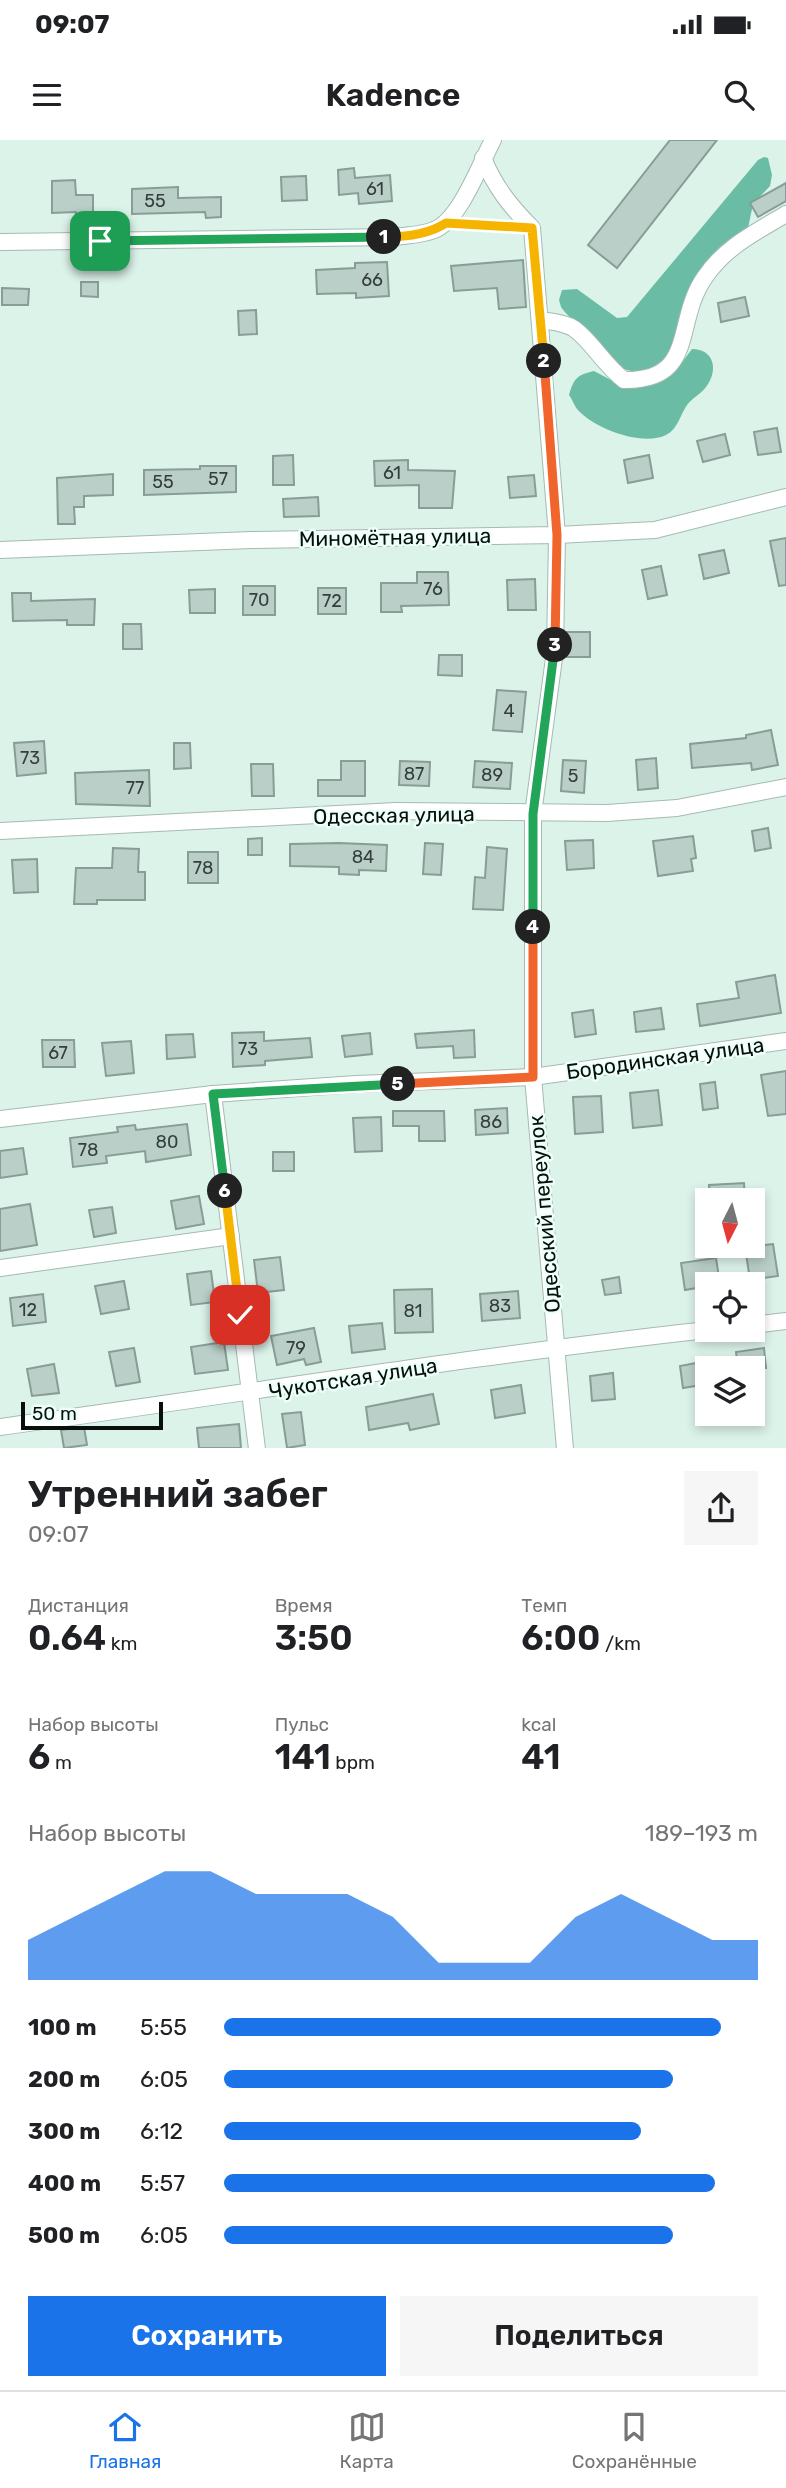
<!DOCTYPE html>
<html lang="ru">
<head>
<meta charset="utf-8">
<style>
	body { margin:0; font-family:Rubik,sans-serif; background:#f6f6f6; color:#202124; height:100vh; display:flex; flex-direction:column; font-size:26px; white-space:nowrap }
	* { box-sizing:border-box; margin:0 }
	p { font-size:23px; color:#757577 }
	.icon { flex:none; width:38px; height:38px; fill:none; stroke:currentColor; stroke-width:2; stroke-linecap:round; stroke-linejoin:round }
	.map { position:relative; height:1308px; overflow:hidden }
	.sheet { display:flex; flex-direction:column; background:#fff; flex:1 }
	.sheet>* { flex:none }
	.needle { width:46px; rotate:186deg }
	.tools { position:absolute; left:695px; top:1048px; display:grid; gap:14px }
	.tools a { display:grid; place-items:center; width:70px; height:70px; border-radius:0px; background:#fff; box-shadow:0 4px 10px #0003; font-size:35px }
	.scale { position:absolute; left:21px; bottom:18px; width:142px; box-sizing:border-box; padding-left:7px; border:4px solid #080f0d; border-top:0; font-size:19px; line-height:24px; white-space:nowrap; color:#080f0d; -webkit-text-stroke:5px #ecfff8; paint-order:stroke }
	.pin { position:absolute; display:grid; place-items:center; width:60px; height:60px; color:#fff; margin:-30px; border-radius:14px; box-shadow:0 4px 10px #0006 }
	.km { position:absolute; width:35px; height:35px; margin:-18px; border-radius:50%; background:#222; color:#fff; font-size:19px; line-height:35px; text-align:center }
	.round { display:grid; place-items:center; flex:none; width:74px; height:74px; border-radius:0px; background:#f6f6f6 }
	.summary { display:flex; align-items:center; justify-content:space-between; height:119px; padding:0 28px }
	h1 { font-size:38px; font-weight:600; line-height:52px }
	.figures { display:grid; grid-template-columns:repeat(3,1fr); gap:10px; height:119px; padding:7px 28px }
	.figures div { display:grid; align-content:center }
	.figures b { font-size:35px; font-weight:600 }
	.figures small { font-size:19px; font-weight:400 }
	.figures p { font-size:19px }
	.chart { height:196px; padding:14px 28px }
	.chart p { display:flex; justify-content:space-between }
	.chart svg { width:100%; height:126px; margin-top:7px; fill:#1a73e8; opacity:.7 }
	.cta { display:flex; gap:14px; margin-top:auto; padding:14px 28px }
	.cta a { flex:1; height:80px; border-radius:0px; background:#1a73e8; color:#fff; font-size:28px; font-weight:600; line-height:80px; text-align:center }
	.cta a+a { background:#f6f6f6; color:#202124 }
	ul { padding:0 28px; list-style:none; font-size:23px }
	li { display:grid; grid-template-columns:112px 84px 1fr; align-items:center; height:52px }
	li i { height:18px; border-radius:9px; background:#1a73e8 }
	.status { display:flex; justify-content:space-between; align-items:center; height:49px; padding:0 35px; background:#fff; direction:ltr }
	.status svg { height:19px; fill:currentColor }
	header { display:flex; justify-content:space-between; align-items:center; height:91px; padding:0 28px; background:#fff; font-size:32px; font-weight:600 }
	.menu { display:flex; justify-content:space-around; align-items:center; height:98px; border-top:2px solid #e0e0e0; background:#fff; font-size:19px; color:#757577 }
	.menu a { display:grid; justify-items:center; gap:4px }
	.menu .selected { color:#1a73e8 }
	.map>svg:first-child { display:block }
	.forest { fill:#6bbca4 }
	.building { fill:#b9cfc7; stroke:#889d96; stroke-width:2 }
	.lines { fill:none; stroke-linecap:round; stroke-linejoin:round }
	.lane-casing { stroke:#a4bab3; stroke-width:10 }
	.street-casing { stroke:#a4bab3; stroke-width:18 }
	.lane { stroke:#fff; stroke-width:8 }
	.street { stroke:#fff; stroke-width:16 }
	.split-1-casing { stroke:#fff; stroke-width:14 }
	.split-2-casing { stroke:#fff; stroke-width:14 }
	.split-3-casing { stroke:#fff; stroke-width:14 }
	.split-4-casing { stroke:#fff; stroke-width:14 }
	.split-5-casing { stroke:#fff; stroke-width:14 }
	.split-6-casing { stroke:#fff; stroke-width:14 }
	.split-7-casing { stroke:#fff; stroke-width:14 }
	.split-1 { stroke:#22a559; stroke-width:9 }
	.split-2 { stroke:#f5b400; stroke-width:9 }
	.split-3 { stroke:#f0652b; stroke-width:9 }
	.split-4 { stroke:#22a559; stroke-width:9 }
	.split-5 { stroke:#f0652b; stroke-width:9 }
	.split-6 { stroke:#22a559; stroke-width:9 }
	.split-7 { stroke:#f5b400; stroke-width:9 }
	.labels { text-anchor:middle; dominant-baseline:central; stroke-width:5; stroke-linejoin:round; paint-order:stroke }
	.number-label { font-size:18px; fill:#343f3c }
	.street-label { font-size:21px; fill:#080f0d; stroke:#ecfff8 }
</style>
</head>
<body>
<div class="status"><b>09:07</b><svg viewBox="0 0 49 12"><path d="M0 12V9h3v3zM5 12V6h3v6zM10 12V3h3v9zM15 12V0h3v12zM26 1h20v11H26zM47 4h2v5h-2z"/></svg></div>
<header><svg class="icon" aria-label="menu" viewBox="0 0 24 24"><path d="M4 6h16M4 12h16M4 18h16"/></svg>Kadence<svg class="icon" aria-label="search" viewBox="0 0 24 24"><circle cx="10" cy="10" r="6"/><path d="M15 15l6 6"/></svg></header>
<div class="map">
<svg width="786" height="1309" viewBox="0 0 786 1309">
	<rect width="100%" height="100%" fill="#dcf3ea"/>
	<g class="forest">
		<path d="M 764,17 L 768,18 L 772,35 L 770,46 L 753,64 L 747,93 L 725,117 L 667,216 C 631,252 607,218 584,190 C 576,182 567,176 561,167 L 559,160 L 562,150 L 577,149 L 617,178 L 627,177 L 758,20 Z"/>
		<path d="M 692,209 C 714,209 719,230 706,247 C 701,254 692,258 687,265 C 680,275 678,289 666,295 C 642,307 593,288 577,269 C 574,265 572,259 569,255 C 574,238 577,235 594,231 L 624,247 L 642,247 L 657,243 L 674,233 Z"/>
	</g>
	<g class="building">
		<path d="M 670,0 L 717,0 L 617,128 L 588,105 Z"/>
		<path d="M 354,28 L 355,38 L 390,35 L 392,61 L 359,64 L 358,53 L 339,55 L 338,30 Z"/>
		<path d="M 306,36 L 307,60 L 282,61 L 281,37 Z"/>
		<path d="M 75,40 L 76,55 L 93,55 L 93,80 L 76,80 L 76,72 L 52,73 L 52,41 Z"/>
		<path d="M 786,43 L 786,61 L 758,77 L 750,63 Z"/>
		<path d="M 178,47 L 178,58 L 221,57 L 221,77 L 206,78 L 205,72 L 132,74 L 132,49 Z"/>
		<path d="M 523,120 L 526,167 L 499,169 L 497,148 L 454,151 L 451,126 Z"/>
		<path d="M 387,122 L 389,156 L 356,158 L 356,153 L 317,154 L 316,130 L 355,128 L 355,123 Z"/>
		<path d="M 81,142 L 98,142 L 98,157 L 81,156 Z"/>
		<path d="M 2,148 L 29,149 L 28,165 L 2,165 Z"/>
		<path d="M 745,157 L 749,176 L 721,182 L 718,163 Z"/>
		<path d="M 256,170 L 257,194 L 239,195 L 238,171 Z"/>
		<path d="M 777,288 L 781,312 L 758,315 L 754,292 Z"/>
		<path d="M 725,294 L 730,315 L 703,322 L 697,301 Z"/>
		<path d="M 293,315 L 294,345 L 273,345 L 273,316 Z"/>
		<path d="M 649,315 L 653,338 L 628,343 L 624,320 Z"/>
		<path d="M 408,320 L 408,330 L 455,331 L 452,368 L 419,368 L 419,345 L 375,346 L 374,321 Z"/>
		<path d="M 200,326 L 236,326 L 236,352 L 144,355 L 144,330 L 200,329 Z"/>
		<path d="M 113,334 L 113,355 L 84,356 L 84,367 L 74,367 L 75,384 L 58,384 L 57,338 Z"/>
		<path d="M 534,335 L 536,356 L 510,358 L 508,337 Z"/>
		<path d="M 318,357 L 319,376 L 284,377 L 283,359 Z"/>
		<path d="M 786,398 L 786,445 L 779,446 L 770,401 Z"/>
		<path d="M 724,410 L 729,433 L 704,439 L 699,415 Z"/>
		<path d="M 661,426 L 667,455 L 648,459 L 642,430 Z"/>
		<path d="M 417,432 L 448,432 L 449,465 L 401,466 L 402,472 L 381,472 L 381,443 L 417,443 Z"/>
		<path d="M 535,439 L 536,470 L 508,470 L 507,440 Z"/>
		<rect x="243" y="446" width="32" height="29"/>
		<rect x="318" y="448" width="28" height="26"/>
		<path d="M 215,449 L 215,473 L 190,473 L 189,450 Z"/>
		<path d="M 12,453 L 31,453 L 31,461 L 95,459 L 94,485 L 67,485 L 67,480 L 13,481 Z"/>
		<path d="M 123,484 L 141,484 L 142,509 L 123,509 Z"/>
		<rect x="567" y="492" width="23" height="25"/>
		<path d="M 439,515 L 462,515 L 462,536 L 438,535 Z"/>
		<path d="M 497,550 L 526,552 L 522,592 L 493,590 Z"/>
		<path d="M 771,590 L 778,625 L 752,630 L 751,623 L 692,628 L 690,604 L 746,598 L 746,595 Z"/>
		<path d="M 44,601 L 46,633 L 17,636 L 14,603 Z"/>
		<path d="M 174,603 L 190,603 L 191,628 L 174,629 Z"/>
		<path d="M 656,618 L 658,648 L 638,650 L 636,620 Z"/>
		<path d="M 563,620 L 586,621 L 584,653 L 561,651 Z"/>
		<path d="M 341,621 L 365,621 L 365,656 L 318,656 L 318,640 L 341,640 Z"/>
		<path d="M 400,621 L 430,622 L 429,646 L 399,645 Z"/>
		<path d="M 475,621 L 512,623 L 510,649 L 473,647 Z"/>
		<path d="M 251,624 L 273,624 L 274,656 L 252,656 Z"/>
		<path d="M 149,630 L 150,666 L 76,664 L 75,633 Z"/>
		<path d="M 768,688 L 771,708 L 755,711 L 752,691 Z"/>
		<path d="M 693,696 L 696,718 L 691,719 L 693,731 L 658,736 L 653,701 Z"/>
		<path d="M 262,698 L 262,715 L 248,715 L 248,699 Z"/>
		<path d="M 593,700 L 594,728 L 567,730 L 565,701 Z"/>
		<path d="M 339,703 L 387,705 L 386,731 L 359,730 L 359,735 L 339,734 L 339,727 L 290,726 L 290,704 Z"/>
		<path d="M 425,703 L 443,704 L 441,735 L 423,734 Z"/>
		<path d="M 487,707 L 507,709 L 503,770 L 473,769 L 475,737 L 485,738 Z"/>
		<path d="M 113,708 L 139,709 L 138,732 L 145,732 L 145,760 L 97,760 L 97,764 L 74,764 L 76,728 L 112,728 Z"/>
		<rect x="188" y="712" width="30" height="31"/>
		<path d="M 37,719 L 38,752 L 14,753 L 12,720 Z"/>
		<path d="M 775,835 L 781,873 L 700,886 L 697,864 L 739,858 L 736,842 Z"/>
		<path d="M 661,868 L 664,889 L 636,892 L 634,872 Z"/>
		<path d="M 593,870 L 596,894 L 575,897 L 572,873 Z"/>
		<path d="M 474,890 L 475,917 L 454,918 L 453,906 L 417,908 L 415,894 Z"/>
		<path d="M 264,892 L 264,901 L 310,898 L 312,917 L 265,921 L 265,925 L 233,927 L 232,893 Z"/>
		<path d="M 370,893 L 372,914 L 345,917 L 342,896 Z"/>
		<path d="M 193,894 L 195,917 L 167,919 L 166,895 Z"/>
		<path d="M 42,900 L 74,900 L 75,927 L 43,927 Z"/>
		<path d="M 131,901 L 134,933 L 106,936 L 102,903 Z"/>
		<path d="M 786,931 L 786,974 L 768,976 L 761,935 Z"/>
		<path d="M 715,942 L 718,968 L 703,970 L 700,944 Z"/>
		<path d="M 658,950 L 662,985 L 633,988 L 630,953 Z"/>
		<path d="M 601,956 L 603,992 L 575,994 L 573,957 Z"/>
		<path d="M 507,968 L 508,993 L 476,995 L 475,970 Z"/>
		<path d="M 393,971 L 444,971 L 445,1001 L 419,1001 L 419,986 L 393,986 Z"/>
		<path d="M 381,977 L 382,1011 L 355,1012 L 353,978 Z"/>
		<path d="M 187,984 L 191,1015 L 146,1022 L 145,1011 L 106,1016 L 107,1023 L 73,1027 L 70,998 L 118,992 L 117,987 L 135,985 L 136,990 Z"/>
		<path d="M 23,1008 L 27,1034 L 0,1038 L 0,1011 Z"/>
		<rect x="273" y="1012" width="21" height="19"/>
		<path d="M 744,1043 L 745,1060 L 710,1060 L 709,1045 Z"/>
		<path d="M 199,1056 L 204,1084 L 176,1089 L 171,1061 Z"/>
		<path d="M 30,1064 L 37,1105 L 0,1111 L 0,1069 Z"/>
		<path d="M 112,1067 L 116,1093 L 94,1097 L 89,1070 Z"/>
		<path d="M 773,1104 L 778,1136 L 750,1140 L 745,1107 Z"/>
		<path d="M 280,1117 L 284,1150 L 258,1153 L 254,1120 Z"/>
		<path d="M 716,1118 L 720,1144 L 685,1150 L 681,1123 Z"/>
		<path d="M 211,1131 L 215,1162 L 191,1165 L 187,1134 Z"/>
		<path d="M 619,1137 L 621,1153 L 605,1155 L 602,1140 Z"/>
		<path d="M 124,1141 L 129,1169 L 101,1174 L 95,1146 Z"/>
		<path d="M 432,1149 L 433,1192 L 395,1193 L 394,1150 Z"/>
		<path d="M 518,1151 L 520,1178 L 482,1181 L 480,1154 Z"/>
		<path d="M 43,1154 L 46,1182 L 13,1186 L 10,1158 Z"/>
		<path d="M 382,1183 L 385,1209 L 352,1213 L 349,1186 Z"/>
		<path d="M 314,1188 L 321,1222 L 306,1225 L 304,1219 L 277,1225 L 271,1196 Z"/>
		<path d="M 224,1202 L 228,1230 L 195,1234 L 191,1207 Z"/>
		<path d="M 134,1208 L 140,1242 L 116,1246 L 109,1212 Z"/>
		<path d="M 764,1208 L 766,1228 L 738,1228 L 736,1212 Z"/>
		<path d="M 707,1221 L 707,1244 L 683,1248 L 680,1226 Z"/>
		<path d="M 54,1224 L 59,1253 L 32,1256 L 27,1229 Z"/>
		<path d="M 613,1233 L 615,1259 L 592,1261 L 590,1236 Z"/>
		<path d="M 521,1245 L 525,1273 L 495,1278 L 491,1250 Z"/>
		<path d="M 433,1254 L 439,1284 L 410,1290 L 408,1283 L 369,1290 L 366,1267 Z"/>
		<path d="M 301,1272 L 305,1305 L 287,1308 L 282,1274 Z"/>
		<path d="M 239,1284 L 241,1308 L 199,1308 L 197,1288 Z"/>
		<path d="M 84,1287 L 87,1305 L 64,1308 L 61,1290 Z"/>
	</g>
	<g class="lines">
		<g class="lane-casing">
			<path id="lane" d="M 447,83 L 529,88"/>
		</g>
		<g class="street-casing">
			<g id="street">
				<path d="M 483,18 C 495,47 510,66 532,88 L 557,395 L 555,511 L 533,674 L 533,937 L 565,1309"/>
				<path d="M 0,102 L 396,97 C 408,95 422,95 434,90 C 460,80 480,24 493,0"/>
				<path d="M 541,180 C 552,182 563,182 573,188 C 590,199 604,225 624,240 C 698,241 673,182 705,137 C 725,107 756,92 786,74"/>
				<path d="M 0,410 L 251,400 L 557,395 L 655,390 L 786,357"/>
				<path d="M 0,691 L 396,671 L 607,673 L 677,668 L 786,647"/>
				<path d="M 213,954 L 257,1309"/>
				<path d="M 0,979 L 213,954 L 356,944 L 533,937 L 786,901"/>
				<path d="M 0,1128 L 231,1096"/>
				<path d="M 752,1185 L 786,1181"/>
				<path d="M 0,1287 C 236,1255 471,1216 707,1190"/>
			</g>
		</g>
		<use href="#lane" class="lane"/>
		<use href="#street" class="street"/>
	</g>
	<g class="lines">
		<g class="split-1-casing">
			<path id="split-1" d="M 100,101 L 384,97"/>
		</g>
		<g class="split-2-casing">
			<path id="split-2" d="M 384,97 C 405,97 428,95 446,83 L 532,88 L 544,221"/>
		</g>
		<g class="split-3-casing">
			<path id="split-3" d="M 544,221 L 557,395 L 555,505"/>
		</g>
		<g class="split-4-casing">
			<path id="split-4" d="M 533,787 L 533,674 L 555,505"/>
		</g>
		<g class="split-5-casing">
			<path id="split-5" d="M 398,944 L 533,937 L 533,787"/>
		</g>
		<g class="split-6-casing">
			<path id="split-6" d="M 225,1051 L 213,954 L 398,944"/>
		</g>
		<g class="split-7-casing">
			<path id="split-7" d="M 225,1051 L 240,1175"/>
		</g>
		<use href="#split-1" class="split-1"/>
		<use href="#split-2" class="split-2"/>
		<use href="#split-3" class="split-3"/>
		<use href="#split-4" class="split-4"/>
		<use href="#split-5" class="split-5"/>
		<use href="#split-6" class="split-6"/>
		<use href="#split-7" class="split-7"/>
	</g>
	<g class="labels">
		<g class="number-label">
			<text x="375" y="49">61</text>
			<text x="155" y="61">55</text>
			<text x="372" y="140">66</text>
			<text x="392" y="333">61</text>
			<text x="218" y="339">57</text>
			<text x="163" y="342">55</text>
			<text x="433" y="449">76</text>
			<text x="259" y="460">70</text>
			<text x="332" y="461">72</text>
			<text x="509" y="571">4</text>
			<text x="30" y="618">73</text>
			<text x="414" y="634">87</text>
			<text x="492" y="635">89</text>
			<text x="573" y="636">5</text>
			<text x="135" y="648">77</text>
			<text x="363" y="717">84</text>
			<text x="203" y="728">78</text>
			<text x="248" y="909">73</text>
			<text x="58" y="913">67</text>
			<text x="491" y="982">86</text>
			<text x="167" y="1002">80</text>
			<text x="88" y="1010">78</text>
			<text x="500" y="1166">83</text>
			<text x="28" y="1170">12</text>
			<text x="413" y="1171">81</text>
			<text x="296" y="1208">79</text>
		</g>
		<g class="street-label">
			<text transform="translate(395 397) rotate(-1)">Миномётная улица</text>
			<text transform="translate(394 675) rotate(-1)">Одесская улица</text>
			<text transform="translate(665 918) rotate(-8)">Бородинская улица</text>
			<text transform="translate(544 1074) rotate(-95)">Одесский переулок</text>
			<text transform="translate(353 1238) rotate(-9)">Чукотская улица</text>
		</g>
	</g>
</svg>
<div class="tools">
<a><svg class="needle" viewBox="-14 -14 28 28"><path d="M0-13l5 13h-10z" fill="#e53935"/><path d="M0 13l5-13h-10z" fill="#757577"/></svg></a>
<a><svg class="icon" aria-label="locate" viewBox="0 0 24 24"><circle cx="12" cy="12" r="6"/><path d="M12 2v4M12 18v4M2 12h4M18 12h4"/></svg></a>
<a><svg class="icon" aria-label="layers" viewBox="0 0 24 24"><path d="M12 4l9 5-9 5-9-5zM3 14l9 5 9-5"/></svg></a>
</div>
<div class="scale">50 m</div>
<div class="pin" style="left:100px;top:101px;background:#1e9e55"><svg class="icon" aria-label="arrive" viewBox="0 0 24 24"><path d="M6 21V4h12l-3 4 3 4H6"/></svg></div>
<div class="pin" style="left:240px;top:1175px;background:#d93025"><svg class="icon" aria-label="check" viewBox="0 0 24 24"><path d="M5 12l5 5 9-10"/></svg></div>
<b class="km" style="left:384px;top:97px">1</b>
<b class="km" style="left:544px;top:221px">2</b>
<b class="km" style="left:555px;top:505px">3</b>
<b class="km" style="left:533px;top:787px">4</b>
<b class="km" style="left:398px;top:944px">5</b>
<b class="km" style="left:225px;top:1051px">6</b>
</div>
<section class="sheet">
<div class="summary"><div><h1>Утренний забег</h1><p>09:07</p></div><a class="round"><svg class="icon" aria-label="share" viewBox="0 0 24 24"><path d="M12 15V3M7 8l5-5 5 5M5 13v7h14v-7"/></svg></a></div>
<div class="figures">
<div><p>Дистанция</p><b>0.64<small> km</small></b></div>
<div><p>Время</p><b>3:50</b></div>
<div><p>Темп</p><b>6:00<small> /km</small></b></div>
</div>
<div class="figures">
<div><p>Набор высоты</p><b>6<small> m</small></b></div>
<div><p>Пульс</p><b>141<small> bpm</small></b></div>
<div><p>kcal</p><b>41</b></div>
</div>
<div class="chart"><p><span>Набор высоты</span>189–193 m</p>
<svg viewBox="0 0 160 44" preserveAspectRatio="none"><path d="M0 44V30L10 22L20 14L30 6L40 6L50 14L60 14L70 14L80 22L90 38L100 38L110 38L120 22L130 14L140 22L150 30L160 30V44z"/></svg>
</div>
<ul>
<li><b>100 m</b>5:55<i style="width:93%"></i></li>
<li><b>200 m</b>6:05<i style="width:84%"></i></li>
<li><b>300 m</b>6:12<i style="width:78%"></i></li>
<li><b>400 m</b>5:57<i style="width:92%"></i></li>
<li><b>500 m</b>6:05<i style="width:84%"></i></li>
</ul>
<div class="cta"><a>Сохранить</a><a>Поделиться</a></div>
</section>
<nav class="menu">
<a class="selected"><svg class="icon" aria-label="home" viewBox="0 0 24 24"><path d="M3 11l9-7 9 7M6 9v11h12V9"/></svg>Главная</a>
<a><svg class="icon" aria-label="map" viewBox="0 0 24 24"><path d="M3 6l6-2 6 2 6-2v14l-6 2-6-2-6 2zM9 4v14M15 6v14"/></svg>Карта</a>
<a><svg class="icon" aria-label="saved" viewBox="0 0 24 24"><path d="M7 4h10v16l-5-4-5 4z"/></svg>Сохранённые</a>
</nav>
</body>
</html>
